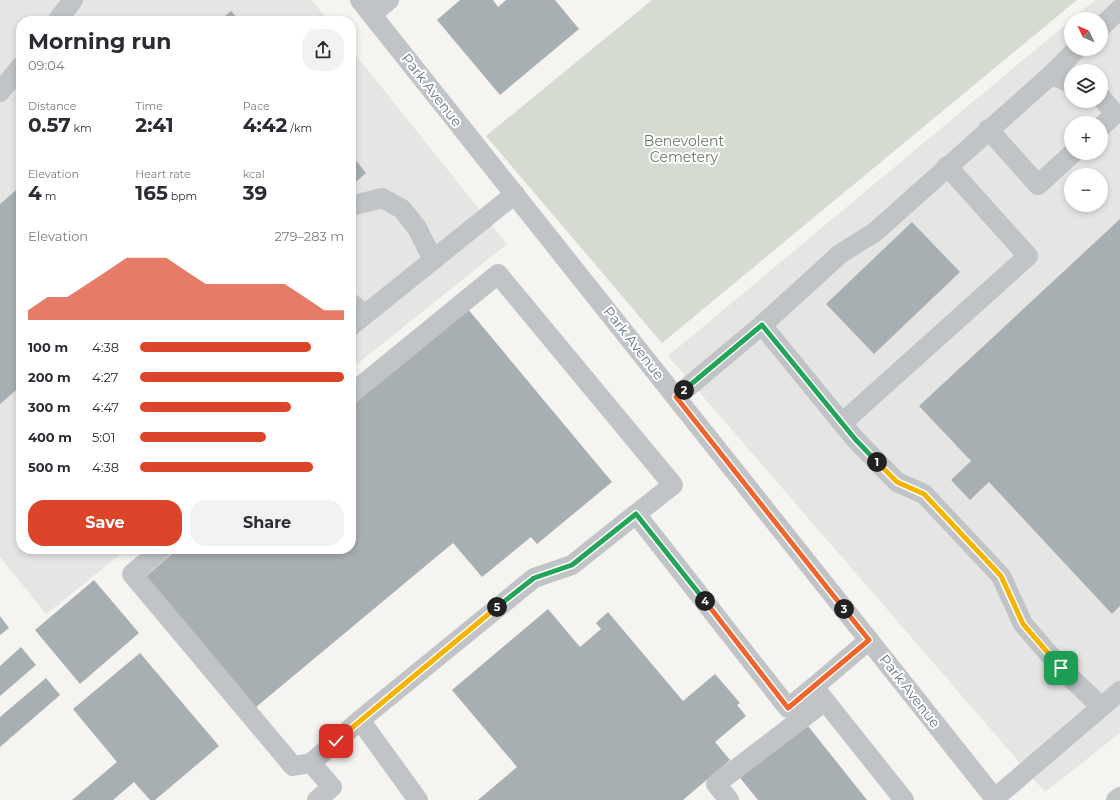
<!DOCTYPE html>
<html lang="en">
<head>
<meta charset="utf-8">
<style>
	body { margin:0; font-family:Montserrat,sans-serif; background:#f2f2f3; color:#2b2b33; height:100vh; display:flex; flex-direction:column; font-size:15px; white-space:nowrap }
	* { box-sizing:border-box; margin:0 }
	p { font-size:13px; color:#7c7c81 }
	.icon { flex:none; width:22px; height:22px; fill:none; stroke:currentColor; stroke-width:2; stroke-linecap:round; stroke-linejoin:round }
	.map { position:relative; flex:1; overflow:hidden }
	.panel { position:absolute; left:16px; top:16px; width:340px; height:538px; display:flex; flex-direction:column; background:#fff; border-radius:16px; box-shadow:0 2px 6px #0003 }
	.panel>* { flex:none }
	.needle { width:26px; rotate:314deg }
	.tools { position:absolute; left:1064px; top:12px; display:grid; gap:8px }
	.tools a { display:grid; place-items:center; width:44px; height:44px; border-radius:50%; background:#fff; box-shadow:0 2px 6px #0003; font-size:20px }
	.pin { position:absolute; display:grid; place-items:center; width:34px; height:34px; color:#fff; margin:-17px; border-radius:8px; box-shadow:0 2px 6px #0006 }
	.km { position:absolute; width:20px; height:20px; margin:-10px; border-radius:50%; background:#222; color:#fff; font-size:11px; line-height:20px; text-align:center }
	.round { display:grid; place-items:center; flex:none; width:42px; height:42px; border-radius:16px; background:#f2f2f3 }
	.head { display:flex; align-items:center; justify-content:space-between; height:68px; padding:0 12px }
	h1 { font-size:22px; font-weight:700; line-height:30px }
	.metrics { display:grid; grid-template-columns:repeat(3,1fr); gap:6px; height:68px; padding:4px 12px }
	.metrics div { display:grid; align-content:center }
	.metrics b { font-size:20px; font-weight:700 }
	.metrics small { font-size:11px; font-weight:400 }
	.metrics p { font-size:11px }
	.chart { height:112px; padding:8px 12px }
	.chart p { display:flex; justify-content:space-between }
	.chart svg { width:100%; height:72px; margin-top:4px; fill:#dc4529; opacity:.7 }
	.primary-button { display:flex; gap:8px; margin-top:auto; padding:8px 12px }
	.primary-button a { flex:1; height:46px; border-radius:16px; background:#dc4529; color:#fff; font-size:16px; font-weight:700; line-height:46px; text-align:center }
	.primary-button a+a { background:#f2f2f3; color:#2b2b33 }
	ul { padding:0 12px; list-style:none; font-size:13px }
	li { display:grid; grid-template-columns:64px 48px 1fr; align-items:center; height:30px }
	li i { height:10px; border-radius:5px; background:#dc4529 }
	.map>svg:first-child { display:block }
	.built { fill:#e5e6e4; fill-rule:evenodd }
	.green { fill:#d6dbd2 }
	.building { fill:#a7afb3 }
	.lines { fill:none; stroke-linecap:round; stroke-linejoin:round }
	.minor { stroke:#c0c4c7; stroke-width:20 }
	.split-1-casing { stroke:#fff; stroke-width:8 }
	.split-2-casing { stroke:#fff; stroke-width:8 }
	.split-3-casing { stroke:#fff; stroke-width:8 }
	.split-4-casing { stroke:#fff; stroke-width:8 }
	.split-5-casing { stroke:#fff; stroke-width:8 }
	.split-6-casing { stroke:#fff; stroke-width:8 }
	.split-1 { stroke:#f5b400; stroke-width:5 }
	.split-2 { stroke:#22a559; stroke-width:5 }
	.split-3 { stroke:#f0652b; stroke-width:5 }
	.split-4 { stroke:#f0652b; stroke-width:5 }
	.split-5 { stroke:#22a559; stroke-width:5 }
	.split-6 { stroke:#f5b400; stroke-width:5 }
	.labels { text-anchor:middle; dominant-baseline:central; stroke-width:4; stroke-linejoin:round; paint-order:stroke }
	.street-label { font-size:14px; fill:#657681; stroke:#fff }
	.park-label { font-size:14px; fill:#697863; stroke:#fff }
</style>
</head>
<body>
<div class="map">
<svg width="1120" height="800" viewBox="0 0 1120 800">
	<rect width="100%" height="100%" fill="#f5f4f1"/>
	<g class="built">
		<path d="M 0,0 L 312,0 L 328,21 L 21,21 L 21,549 L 127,549 L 46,614 L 0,557 Z"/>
		<path d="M 1095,0 L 1120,0 L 1120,733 L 1045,792 L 668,356 L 1071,20 L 1071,49 L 1101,49 L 1101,19 L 1072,19 ZM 1071,71 L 1101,71 L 1101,101 L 1071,101 ZM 1071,123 L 1101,123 L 1101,153 L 1071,153 ZM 1071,175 L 1101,175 L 1101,205 L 1071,205 Z"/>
		<path d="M 351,49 L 507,244 L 351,369 Z"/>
	</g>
	<path class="green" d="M 652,0 L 1077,0 L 662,343 L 486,136 Z"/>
	<g class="building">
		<path d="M 460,0 L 493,0 L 498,7 L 506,0 L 555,0 L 579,29 L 500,95 L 437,20 Z"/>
		<path d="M 231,11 L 240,21 L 219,21 Z"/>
		<path d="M 351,154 L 366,173 L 351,186 Z"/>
		<path d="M 21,186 L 21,386 L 0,404 L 0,204 Z"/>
		<path d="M 1120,219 L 1120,606 L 1112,614 L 989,482 L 970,500 L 951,480 L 971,461 L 919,406 Z"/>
		<path d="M 912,222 L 960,272 L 874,354 L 826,304 Z"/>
		<path d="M 467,308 L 612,482 L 537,544 L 531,537 L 482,577 L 453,543 L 249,713 L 139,582 L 178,549 L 351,549 L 351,405 Z"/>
		<path d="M 94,580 L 139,633 L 80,684 L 35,630 Z"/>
		<path d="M 548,609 L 580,647 L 601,629 L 596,623 L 608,612 L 683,701 L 715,674 L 740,703 L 737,705 L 746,716 L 715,742 L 730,760 L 683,800 L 478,800 L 517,767 L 452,690 Z"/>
		<path d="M 0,616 L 9,628 L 0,635 Z"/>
		<path d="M 21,647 L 36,665 L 0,696 L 0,666 Z"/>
		<path d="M 140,653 L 219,746 L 155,800 L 150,800 L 134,782 L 113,800 L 72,800 L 117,762 L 73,709 Z"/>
		<path d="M 46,678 L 60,695 L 0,747 L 0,717 Z"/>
		<path d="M 804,721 L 867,800 L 758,800 L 737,774 Z"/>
	</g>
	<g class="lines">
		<g class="minor">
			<path d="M 360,0 L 996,800"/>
			<path d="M 372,14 L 389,0"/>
			<path d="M 57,21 L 73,0"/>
			<path d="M 1101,27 L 1120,9"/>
			<path d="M 1051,75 L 1071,83"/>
			<path d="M 0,92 L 21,66"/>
			<path d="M 1101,97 L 1115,114 L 1101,127"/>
			<path d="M 988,129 L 1038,185 L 1073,153"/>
			<path d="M 351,206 L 382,198 L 402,209 L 417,228 L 433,260"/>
			<path d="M 351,303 L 365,314"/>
			<path d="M 762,325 L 855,439 L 897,482 L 924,494 L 1001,576 L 1023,624 L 1061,668 L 1101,707"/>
			<path d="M 351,326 L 515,194"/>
			<path d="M 351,394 L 498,274 L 673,485 L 636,514"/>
			<path d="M 676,397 L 762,325 L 840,254 L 875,232 L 1051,75 L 1077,49"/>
			<path d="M 842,423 L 1028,256 L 947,166"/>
			<path d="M 162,549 L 132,574 L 293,766 L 311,763"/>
			<path d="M 869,640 L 814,687 L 904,800"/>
			<path d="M 360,720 L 418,800"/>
			<path d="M 995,798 L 1120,691"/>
			<path d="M 317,800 L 332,787 L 311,763 L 360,720 L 534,578 L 572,565 L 636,514 L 788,708 L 814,687"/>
			<path d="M 729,800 L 716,784 L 825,701"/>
			<path d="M 1116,800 L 1120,797"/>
		</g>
	</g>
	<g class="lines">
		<g class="split-1-casing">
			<path id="split-1" d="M 877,462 L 897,482 L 924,494 L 1001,576 L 1023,624 L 1061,668"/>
		</g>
		<g class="split-2-casing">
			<path id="split-2" d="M 684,390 L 762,325 L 855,439 L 877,462"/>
		</g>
		<g class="split-3-casing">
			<path id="split-3" d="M 684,390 L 676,397 L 844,609"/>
		</g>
		<g class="split-4-casing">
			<path id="split-4" d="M 705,601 L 788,708 L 869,640 L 844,609"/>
		</g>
		<g class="split-5-casing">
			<path id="split-5" d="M 497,607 L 534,578 L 572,565 L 636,514 L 705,601"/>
		</g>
		<g class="split-6-casing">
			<path id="split-6" d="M 336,741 L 497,607"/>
		</g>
		<use href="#split-1" class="split-1"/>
		<use href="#split-2" class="split-2"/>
		<use href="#split-3" class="split-3"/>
		<use href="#split-4" class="split-4"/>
		<use href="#split-5" class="split-5"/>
		<use href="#split-6" class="split-6"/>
	</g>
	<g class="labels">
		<g class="street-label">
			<text transform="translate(432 90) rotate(52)">Park Avenue</text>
			<text transform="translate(634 343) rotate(52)">Park Avenue</text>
			<text transform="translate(910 691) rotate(52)">Park Avenue</text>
		</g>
		<g class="park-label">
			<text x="684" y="141">Benevolent<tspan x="684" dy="16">Cemetery</tspan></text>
		</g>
	</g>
</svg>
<div class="tools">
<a><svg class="needle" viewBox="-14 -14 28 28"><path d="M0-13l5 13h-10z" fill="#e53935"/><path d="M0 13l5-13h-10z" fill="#7c7c81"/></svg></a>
<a><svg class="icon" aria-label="layers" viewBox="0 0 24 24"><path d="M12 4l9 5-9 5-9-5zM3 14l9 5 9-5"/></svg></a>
<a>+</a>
<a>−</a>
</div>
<div class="pin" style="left:1061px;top:668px;background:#1e9e55"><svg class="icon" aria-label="arrive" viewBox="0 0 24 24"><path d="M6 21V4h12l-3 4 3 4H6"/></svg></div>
<div class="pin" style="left:336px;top:741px;background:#d93025"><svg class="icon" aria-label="check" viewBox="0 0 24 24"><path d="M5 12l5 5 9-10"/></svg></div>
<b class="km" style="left:877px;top:462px">1</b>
<b class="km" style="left:684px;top:390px">2</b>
<b class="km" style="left:844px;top:609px">3</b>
<b class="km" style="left:705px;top:601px">4</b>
<b class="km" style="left:497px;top:607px">5</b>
<section class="panel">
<div class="head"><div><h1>Morning run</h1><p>09:04</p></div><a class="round"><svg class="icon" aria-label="share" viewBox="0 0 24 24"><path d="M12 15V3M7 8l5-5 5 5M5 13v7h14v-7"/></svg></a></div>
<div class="metrics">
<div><p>Distance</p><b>0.57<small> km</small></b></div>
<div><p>Time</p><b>2:41</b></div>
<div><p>Pace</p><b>4:42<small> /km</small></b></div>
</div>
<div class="metrics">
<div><p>Elevation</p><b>4<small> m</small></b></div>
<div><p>Heart rate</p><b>165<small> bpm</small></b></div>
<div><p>kcal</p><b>39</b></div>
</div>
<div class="chart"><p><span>Elevation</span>279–283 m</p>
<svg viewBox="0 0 160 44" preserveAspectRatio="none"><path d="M0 44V38L10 30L20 30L30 22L40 14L50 6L60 6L70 6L80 14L90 22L100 22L110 22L120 22L130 22L140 30L150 38L160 38V44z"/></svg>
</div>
<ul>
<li><b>100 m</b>4:38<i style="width:84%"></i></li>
<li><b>200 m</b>4:27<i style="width:100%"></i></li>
<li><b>300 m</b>4:47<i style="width:74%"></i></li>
<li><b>400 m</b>5:01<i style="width:62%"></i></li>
<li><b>500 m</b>4:38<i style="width:85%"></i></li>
</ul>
<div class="primary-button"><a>Save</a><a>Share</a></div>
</section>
</div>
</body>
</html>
